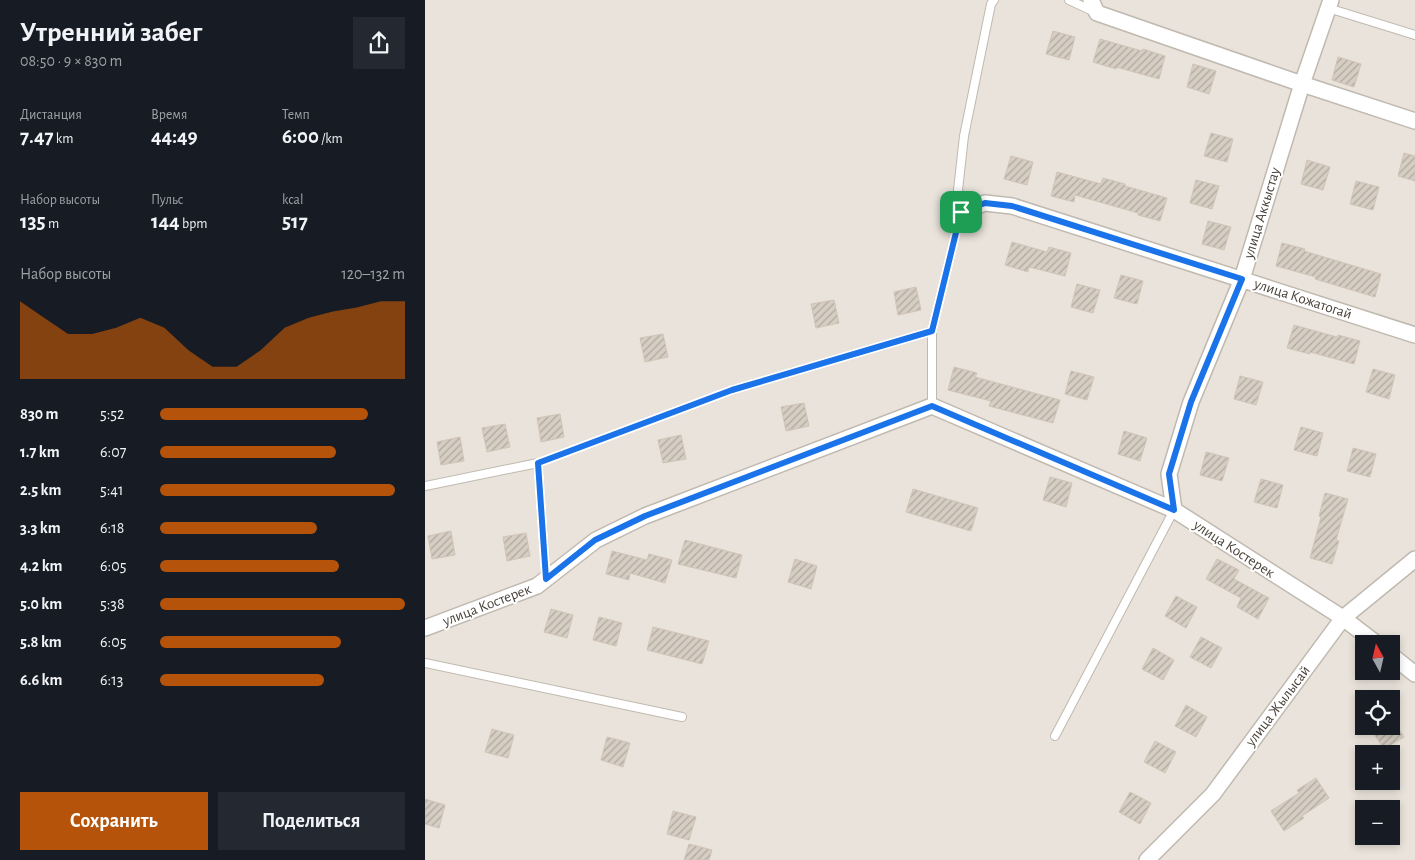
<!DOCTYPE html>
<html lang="ru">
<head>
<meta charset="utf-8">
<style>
	body { margin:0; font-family:"Alegreya Sans",sans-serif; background:#242831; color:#f1f3f6; height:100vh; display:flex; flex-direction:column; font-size:19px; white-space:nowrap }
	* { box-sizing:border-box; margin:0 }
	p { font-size:16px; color:#9ea1a6 }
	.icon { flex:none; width:28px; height:28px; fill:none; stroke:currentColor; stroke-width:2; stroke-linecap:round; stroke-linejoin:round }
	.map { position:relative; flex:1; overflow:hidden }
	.side { display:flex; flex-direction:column; background:#171b24; width:425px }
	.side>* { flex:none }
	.needle { width:32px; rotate:352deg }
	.fabs { position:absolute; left:930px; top:635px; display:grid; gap:10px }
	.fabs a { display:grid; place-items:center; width:45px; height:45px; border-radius:0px; background:#171b24; box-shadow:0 2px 8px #0003; font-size:25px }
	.pin { position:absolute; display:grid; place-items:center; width:42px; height:42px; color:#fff; margin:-21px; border-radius:10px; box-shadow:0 2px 8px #0006 }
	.round { display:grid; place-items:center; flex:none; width:52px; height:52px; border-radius:0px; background:#242831 }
	.headline { display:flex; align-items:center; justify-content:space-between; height:85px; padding:0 20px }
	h1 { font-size:28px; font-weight:600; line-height:38px }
	.metrics { display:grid; grid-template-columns:repeat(3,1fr); gap:8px; height:85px; padding:5px 20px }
	.metrics div { display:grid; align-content:center }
	.metrics b { font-size:21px; font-weight:600 }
	.metrics small { font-size:14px; font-weight:400 }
	.metrics p { font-size:14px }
	.chart { height:140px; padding:10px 20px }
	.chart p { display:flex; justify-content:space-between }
	.chart svg { width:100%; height:90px; margin-top:5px; fill:#b45309; opacity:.7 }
	.primary-button { display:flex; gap:10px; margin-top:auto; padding:10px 20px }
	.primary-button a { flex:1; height:58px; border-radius:0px; background:#b45309; color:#fff; font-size:20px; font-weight:600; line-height:58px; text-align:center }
	.primary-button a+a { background:#242831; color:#f1f3f6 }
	ul { padding:0 20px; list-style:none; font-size:16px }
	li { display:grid; grid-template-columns:80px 60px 1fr; align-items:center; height:38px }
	li i { height:12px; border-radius:6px; background:#b45309 }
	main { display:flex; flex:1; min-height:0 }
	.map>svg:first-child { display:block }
	.residential { fill:#e9e3db; fill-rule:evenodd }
	.building { fill:url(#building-hatch); stroke:#d0c4b6 }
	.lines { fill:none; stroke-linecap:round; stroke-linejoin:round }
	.service-casing { stroke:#c0b9b0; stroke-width:10 }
	.minor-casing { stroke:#c0b9b0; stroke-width:18 }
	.service { stroke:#fff; stroke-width:8 }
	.minor { stroke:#fff; stroke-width:15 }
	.route-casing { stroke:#fff; stroke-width:10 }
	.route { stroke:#1a73e8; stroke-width:6 }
	.labels { text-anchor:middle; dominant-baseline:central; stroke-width:4; stroke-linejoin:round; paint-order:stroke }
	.street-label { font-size:15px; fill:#49423a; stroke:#fff }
</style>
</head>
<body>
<main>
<section class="side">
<div class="headline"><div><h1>Утренний забег</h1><p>08:50 · 9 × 830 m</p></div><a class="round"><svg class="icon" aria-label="share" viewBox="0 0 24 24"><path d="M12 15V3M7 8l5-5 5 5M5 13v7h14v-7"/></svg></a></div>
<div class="metrics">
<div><p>Дистанция</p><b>7.47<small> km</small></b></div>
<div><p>Время</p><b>44:49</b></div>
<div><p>Темп</p><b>6:00<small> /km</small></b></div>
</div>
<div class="metrics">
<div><p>Набор высоты</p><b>135<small> m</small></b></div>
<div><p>Пульс</p><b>144<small> bpm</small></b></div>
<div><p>kcal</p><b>517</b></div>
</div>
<div class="chart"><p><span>Набор высоты</span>120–132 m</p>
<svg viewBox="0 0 160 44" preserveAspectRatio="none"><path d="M0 44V6L10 14L20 22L30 22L40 19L50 14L60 19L70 30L80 38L90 38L100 30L110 19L120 14L130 11L140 9L150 6L160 6V44z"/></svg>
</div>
<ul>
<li><b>830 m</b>5:52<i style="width:85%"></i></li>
<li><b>1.7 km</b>6:07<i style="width:72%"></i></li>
<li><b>2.5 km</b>5:41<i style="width:96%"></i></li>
<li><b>3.3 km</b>6:18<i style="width:64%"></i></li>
<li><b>4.2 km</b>6:05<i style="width:73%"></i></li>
<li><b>5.0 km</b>5:38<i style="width:100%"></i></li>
<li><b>5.8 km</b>6:05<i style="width:74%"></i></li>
<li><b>6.6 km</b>6:13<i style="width:67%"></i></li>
</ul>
<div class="primary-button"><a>Сохранить</a><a>Поделиться</a></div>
</section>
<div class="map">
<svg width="990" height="860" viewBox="0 0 990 860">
	<defs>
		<pattern id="building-hatch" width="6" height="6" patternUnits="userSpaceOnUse" patternTransform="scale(1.25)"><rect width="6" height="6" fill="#d6cdc3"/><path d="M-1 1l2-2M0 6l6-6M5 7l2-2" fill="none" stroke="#b0a89f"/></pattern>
	</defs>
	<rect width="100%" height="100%" fill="#f5f2ed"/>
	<path class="residential" d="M 0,0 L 990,0 L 990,860 L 0,860 ZM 939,644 L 966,644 L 966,671 L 939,671 ZM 939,699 L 966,699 L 966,726 L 939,726 ZM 939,754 L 966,754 L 966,781 L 939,781 ZM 939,809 L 966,809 L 966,836 L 939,836 Z"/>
	<g class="building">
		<path d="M 628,31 L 650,37 L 644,60 L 621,54 Z"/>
		<path d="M 675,39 L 717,51 L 718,49 L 740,56 L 734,79 L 691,67 L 691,69 L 668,62 Z"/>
		<path d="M 913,57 L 936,64 L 929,87 L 907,80 Z"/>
		<path d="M 768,64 L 791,71 L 784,94 L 762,87 Z"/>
		<path d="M 786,133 L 808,139 L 802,162 L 779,156 Z"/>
		<path d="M 979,153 L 990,156 L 990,181 L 973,176 Z"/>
		<path d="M 586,156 L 608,162 L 602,185 L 579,179 Z"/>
		<path d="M 882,160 L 905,167 L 898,190 L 876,184 Z"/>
		<path d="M 632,172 L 676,184 L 678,178 L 700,184 L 700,186 L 742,198 L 735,221 L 713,215 L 713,213 L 650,195 L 649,202 L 626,196 Z"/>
		<path d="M 771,180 L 794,186 L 787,209 L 765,203 Z"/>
		<path d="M 931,181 L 954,187 L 948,210 L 925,204 Z"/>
		<path d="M 783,221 L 806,227 L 799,250 L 777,244 Z"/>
		<path d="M 587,242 L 622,252 L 624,247 L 646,253 L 640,276 L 604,267 L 603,272 L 580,265 Z"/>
		<path d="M 857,243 L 880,249 L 879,251 L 956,274 L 950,297 L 890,279 L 891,277 L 851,266 Z"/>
		<path d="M 696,275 L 718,281 L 712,304 L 689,298 Z"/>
		<path d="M 652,284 L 675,290 L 668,313 L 646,307 Z"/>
		<path d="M 491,287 L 496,310 L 473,315 L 469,292 Z"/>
		<path d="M 409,300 L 414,323 L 391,328 L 386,304 Z"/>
		<path d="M 869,325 L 912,337 L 913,335 L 935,341 L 929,364 L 885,352 L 885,354 L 862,348 Z"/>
		<path d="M 238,334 L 243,357 L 220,362 L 215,338 Z"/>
		<path d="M 529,367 L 552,373 L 550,377 L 635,400 L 628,423 L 564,406 L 566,401 L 523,390 Z"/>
		<path d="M 948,369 L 970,375 L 964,399 L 941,392 Z"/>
		<path d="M 646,371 L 669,377 L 662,400 L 640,394 Z"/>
		<path d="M 815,376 L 838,382 L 831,405 L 809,399 Z"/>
		<path d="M 379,403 L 384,426 L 361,431 L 356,407 Z"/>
		<path d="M 135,414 L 139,437 L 116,442 L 112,418 Z"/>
		<path d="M 80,424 L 85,447 L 62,452 L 57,428 Z"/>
		<path d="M 876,427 L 898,433 L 892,456 L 869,450 Z"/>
		<path d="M 699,431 L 722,438 L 715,461 L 693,454 Z"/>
		<path d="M 256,435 L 261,459 L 238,463 L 233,440 Z"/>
		<path d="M 35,437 L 39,461 L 16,465 L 12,442 Z"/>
		<path d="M 928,448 L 951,454 L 945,477 L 922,471 Z"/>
		<path d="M 781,452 L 804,458 L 797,481 L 775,475 Z"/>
		<path d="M 625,477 L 647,483 L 641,507 L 618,500 Z"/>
		<path d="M 836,479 L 858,485 L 852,508 L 829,502 Z"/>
		<path d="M 488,489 L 553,508 L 546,531 L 481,512 Z"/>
		<path d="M 900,493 L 923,499 L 911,540 L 914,541 L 907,564 L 885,558 L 896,517 L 894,516 Z"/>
		<path d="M 26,531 L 30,555 L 7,559 L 3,536 Z"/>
		<path d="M 101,533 L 105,556 L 82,561 L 78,537 Z"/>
		<path d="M 260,540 L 317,555 L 311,578 L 253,564 Z"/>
		<path d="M 187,551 L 222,560 L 224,554 L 247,560 L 240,583 L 205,573 L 204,580 L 181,574 Z"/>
		<path d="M 370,559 L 392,566 L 386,589 L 363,582 Z"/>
		<path d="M 792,559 L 814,570 L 809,579 L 844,598 L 833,619 L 812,607 L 816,598 L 781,579 Z"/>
		<path d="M 751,596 L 772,607 L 761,628 L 740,616 Z"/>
		<path d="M 126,609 L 148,615 L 142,638 L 119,632 Z"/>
		<path d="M 174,617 L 197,623 L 191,646 L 168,640 Z"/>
		<path d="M 228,627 L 284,641 L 277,664 L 222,650 Z"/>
		<path d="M 776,637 L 797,648 L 786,668 L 765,657 Z"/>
		<path d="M 728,648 L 749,660 L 738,680 L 717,669 Z"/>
		<path d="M 761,705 L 782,717 L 771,737 L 750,726 Z"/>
		<path d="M 944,726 L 972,726 L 979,737 L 959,749 Z"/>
		<path d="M 67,729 L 89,735 L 83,758 L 60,752 Z"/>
		<path d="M 182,737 L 205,743 L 198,767 L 176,760 Z"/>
		<path d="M 730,741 L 751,752 L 740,773 L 719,762 Z"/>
		<path d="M 891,778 L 904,798 L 877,816 L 879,818 L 859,831 L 846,811 L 874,793 L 872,790 Z"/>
		<path d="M 705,792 L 726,803 L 715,824 L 694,812 Z"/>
		<path d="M 0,799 L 20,805 L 14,828 L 0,824 Z"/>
		<path d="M 248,811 L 271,817 L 264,840 L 242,834 Z"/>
		<path d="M 264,844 L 287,850 L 284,860 L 259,860 Z"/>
	</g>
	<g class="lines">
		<g class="service-casing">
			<g id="service">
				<path d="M 644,0 L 670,12"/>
				<path d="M 903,8 L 990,35"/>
				<path d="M 507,331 L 536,212 L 533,190 L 539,136 L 566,4 L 569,0"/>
				<path d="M 113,463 L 121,578"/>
				<path d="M 0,486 L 113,463 L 307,390 L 507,331 L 507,406"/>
				<path d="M 0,663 L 257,717"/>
				<path d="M 630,736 L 749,510"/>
			</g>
		</g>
		<g class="minor-casing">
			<g id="minor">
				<path d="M 666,0 L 672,13 L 877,84 L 990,121"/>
				<path d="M 536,212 L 560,203 L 587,206 L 990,335"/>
				<path d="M 749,510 L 744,474 L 766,402 L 817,279 L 877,84 L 906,0"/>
				<path d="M 0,628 L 112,586 L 171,540 L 220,516 L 507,406 L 749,510 L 918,618 L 952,644"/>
				<path d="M 966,655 L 990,674"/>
				<path d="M 722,860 L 788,794 L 918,618 L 990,559"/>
			</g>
		</g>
		<use href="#service" class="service"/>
		<use href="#minor" class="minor"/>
	</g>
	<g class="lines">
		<g class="route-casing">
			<path id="route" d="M 560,203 L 587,206 L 817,279 L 766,402 L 744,474 L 749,510 L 507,406 L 220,516 L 170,540 L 121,579 L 113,463 L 307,390 L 507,331 L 536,212 Z"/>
		</g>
		<use href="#route" class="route"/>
	</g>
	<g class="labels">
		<g class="street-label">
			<text transform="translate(837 213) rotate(-73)">улица Аккыстау</text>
			<text transform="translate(878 299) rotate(18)">улица Кожатогай</text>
			<text transform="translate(809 549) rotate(33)">улица Костерек</text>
			<text transform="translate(62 605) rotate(-21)">улица Костерек</text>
			<text transform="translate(853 706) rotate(-53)">улица Жылысай</text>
		</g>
	</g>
</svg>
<div class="fabs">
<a><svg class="needle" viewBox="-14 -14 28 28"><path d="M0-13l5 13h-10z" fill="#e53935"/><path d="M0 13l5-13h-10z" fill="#9ea1a6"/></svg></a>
<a><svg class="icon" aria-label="locate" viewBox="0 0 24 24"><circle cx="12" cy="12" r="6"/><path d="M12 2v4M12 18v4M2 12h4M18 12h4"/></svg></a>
<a>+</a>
<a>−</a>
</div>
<div class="pin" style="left:536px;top:212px;background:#1e9e55"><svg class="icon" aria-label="arrive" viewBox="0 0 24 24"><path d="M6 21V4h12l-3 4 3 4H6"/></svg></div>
</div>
</main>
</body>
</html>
